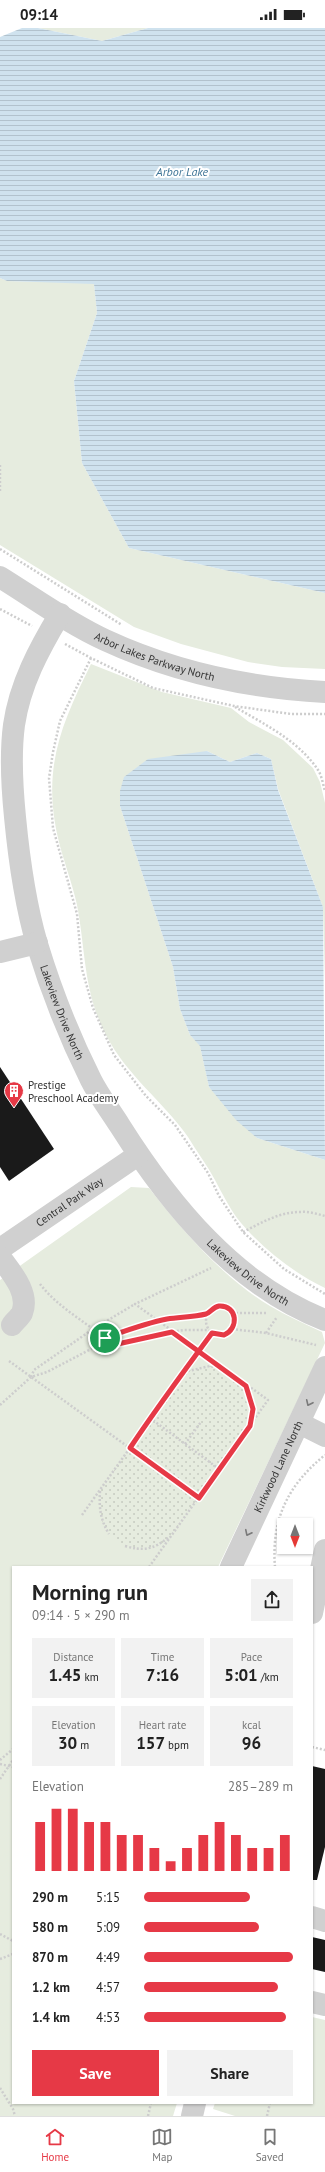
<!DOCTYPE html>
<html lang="en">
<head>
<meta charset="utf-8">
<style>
	body { margin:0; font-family:"PT Sans",sans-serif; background:#f2f2f2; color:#222; height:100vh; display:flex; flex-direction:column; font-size:15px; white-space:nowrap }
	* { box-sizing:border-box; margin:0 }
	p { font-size:13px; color:#767676 }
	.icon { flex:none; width:22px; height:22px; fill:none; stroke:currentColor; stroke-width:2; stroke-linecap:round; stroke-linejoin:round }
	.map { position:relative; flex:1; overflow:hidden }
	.drawer { position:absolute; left:12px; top:1538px; width:301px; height:538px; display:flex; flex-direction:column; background:#fff; border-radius:0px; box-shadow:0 1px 3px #0004 }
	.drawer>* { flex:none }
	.needle { width:26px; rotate:180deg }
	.fabs { position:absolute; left:277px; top:1490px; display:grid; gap:8px }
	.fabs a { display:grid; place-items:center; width:36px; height:36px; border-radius:0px; background:#fff; box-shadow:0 1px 3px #0004; font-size:20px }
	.pin { position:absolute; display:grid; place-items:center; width:34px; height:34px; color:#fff; margin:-17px; border:2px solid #fff; border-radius:50%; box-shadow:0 1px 4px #0007 }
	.round { display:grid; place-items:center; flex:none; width:42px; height:42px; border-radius:0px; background:#f2f2f2 }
	.head { display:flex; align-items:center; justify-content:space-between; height:68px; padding:0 20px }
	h1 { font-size:22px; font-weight:800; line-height:30px }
	.figures { display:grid; grid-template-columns:repeat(3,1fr); gap:6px; height:68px; padding:4px 20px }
	.figures div { display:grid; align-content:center; border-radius:0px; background:#f2f2f2; text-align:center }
	.figures b { font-size:17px; font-weight:800 }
	.figures small { font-size:11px; font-weight:400 }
	.figures p { font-size:11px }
	.chart { height:112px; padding:8px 20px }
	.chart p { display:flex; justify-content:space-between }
	.chart svg { width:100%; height:72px; margin-top:4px; stroke:#e63946; stroke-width:6 }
	.primary-button { display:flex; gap:8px; margin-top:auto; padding:8px 20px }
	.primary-button a { flex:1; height:46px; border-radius:0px; background:#e63946; color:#fff; font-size:16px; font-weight:800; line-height:46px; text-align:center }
	.primary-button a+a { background:#f2f2f2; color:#222 }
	ul { padding:0 20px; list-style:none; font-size:13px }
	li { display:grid; grid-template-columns:64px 48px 1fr; align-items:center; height:30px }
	li i { height:10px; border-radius:5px; background:#e63946 }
	.status { display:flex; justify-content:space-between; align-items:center; height:28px; padding:0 20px; background:#fff; direction:ltr }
	.status svg { height:11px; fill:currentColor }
	.tabs { display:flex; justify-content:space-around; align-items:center; height:56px; border-top:1px solid #e0e0e0; background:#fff; font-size:11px; color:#767676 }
	.tabs a { display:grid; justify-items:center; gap:2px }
	.tabs .selected { color:#e63946 }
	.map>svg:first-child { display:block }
	.green { fill:#e6ecdf }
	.garden { fill:url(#garden-dots) }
	.water { fill:url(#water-rules) }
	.building { fill:#1a1a1a }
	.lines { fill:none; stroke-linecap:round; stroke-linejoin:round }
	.path { stroke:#cdcdcd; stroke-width:2.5; stroke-dasharray:2 2; stroke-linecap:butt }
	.minor { stroke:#d0d0d0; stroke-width:22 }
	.oneway { stroke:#7a7a7a }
	.route-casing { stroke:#fff; stroke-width:8 }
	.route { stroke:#e63946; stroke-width:5 }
	.labels { text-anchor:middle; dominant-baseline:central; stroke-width:4; stroke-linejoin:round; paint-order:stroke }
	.street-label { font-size:11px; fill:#333; stroke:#fff }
	.poi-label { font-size:11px; fill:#333; stroke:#fff; text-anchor:start }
	.water-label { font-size:12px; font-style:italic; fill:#3f7597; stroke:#fff }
</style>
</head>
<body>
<div class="status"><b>09:14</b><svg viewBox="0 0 49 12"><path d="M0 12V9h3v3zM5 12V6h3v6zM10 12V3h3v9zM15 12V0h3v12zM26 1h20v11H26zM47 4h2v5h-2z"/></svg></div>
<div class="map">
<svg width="325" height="2088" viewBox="0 0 325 2088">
	<defs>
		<pattern id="garden-dots" width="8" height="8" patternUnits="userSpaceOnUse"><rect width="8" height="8" fill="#e6ecdf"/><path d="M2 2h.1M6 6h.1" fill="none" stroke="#c6cbc0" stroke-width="1.8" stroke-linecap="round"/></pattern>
		<pattern id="water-rules" width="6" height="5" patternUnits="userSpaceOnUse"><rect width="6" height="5" fill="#cfe2ee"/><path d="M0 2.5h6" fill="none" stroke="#b2c2cd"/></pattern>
	</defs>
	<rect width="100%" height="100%" fill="#fff"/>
	<g class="green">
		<path d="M 38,0 L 148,0 L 102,13 Z"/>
		<path d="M 0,250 L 7,253 L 94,255 L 97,285 L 74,353 L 82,435 L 129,520 L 325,565 L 325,641 L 282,639 L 248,634 L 181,616 L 134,599 L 0,517 Z"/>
		<path d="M 91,636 L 162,664 L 231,680 L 249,694 L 283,712 L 313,740 L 320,754 L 325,775 L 325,954 L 323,879 L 278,761 L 271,731 L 257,725 L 230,734 L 207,723 L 120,778 L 173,939 L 180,981 L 190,1007 L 200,1017 L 209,1059 L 257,1110 L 325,1132 L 325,1260 C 292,1244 260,1219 237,1190 C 229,1179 222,1165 215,1152 C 207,1137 197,1124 188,1109 C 163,1073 127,1048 106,1007 C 83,962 86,924 77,877 C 72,854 63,832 58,810 C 42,740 61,697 91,636 Z"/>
		<path d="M 131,1159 L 149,1160 C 183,1203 222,1249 270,1278 C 287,1288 305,1296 322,1304 L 325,1315 L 218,1539 L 13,1539 L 13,2075 L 177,2075 L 173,2088 L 0,2088 L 0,1252 Z"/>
		<path d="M 312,1989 L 325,1992 L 325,2088 L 235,2088 L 213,2081 L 215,2075 L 312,2075 Z"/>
	</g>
	<path class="garden" d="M 210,1338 L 224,1341 L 246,1358 L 251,1373 L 250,1398 L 170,1509 C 166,1512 162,1516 157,1518 C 137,1528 111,1515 103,1495 C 98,1484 99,1473 101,1461 L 184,1344 Z"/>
	<g class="water">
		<path d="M 22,0 L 38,0 L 102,13 L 148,0 L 325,0 L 325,565 L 129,520 L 82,435 L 74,353 L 97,285 L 94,256 L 7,253 L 0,250 L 0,9 Z"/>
		<path d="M 207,723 L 230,734 L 257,725 L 271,731 L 278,762 L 323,879 L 325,1132 L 257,1110 L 236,1092 L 209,1059 L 200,1018 L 190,1007 L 180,981 L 173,939 L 120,778 L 120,763 L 124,749 L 148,731 Z"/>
	</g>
	<g class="building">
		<path d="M 0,1039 L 54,1121 L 9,1153 L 0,1139 Z"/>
		<path d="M 312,1738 L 325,1741 L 325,1819 L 317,1852 L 312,1852 Z"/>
		<path d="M 312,1909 L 325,1912 L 325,1944 L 312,1941 Z"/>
	</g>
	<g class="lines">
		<g class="path">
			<path d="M 0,437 L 0,464"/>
			<path d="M 0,521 L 122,597"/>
			<path d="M 0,581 L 32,598"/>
			<path d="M 65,616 L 91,630 L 153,660 L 234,678 L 291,686 L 325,686"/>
			<path d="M 91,630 L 60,693 L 53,724 L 49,750 L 53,800 L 77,886 L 82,941 L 93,980 L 114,1027 L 146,1068 L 175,1097 L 208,1145 L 219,1168 L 243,1204 L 284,1241 L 325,1266"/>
			<path d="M 235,679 C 264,696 299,713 318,742 C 322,748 323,757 325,763"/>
			<path d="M 243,1204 C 261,1195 279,1184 300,1184 C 308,1183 317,1186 325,1188"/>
			<path d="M 40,1256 C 59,1281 90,1296 113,1317"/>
			<circle cx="220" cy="1293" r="14"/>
			<path d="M 232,1285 L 268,1285"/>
			<path d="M 232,1301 L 266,1305 L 316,1317"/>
			<path d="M 266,1305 L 277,1289"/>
			<path d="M 93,1320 C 123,1295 171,1289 208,1285"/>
			<path d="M 9,1333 L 199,1470"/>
			<path d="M 184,1344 L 210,1338 L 221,1341"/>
			<path d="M 31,1349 L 34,1342 L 93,1301 L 135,1276"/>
			<path d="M 246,1358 L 253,1381 L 251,1395"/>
			<path d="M 0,1377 L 31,1349 L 47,1344 L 93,1320 L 154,1306 L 184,1302 L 209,1302"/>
			<path d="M 150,1390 L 219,1441"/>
			<path d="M 185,1416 L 201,1394"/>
			<path d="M 100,1463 C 99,1479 100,1491 109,1506"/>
			<path d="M 82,1487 L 212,1305"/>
			<path d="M 125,1518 C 143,1523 152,1522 168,1510"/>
			<path d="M 149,1539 L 268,1372 L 135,1276 L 211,1240"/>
			<path d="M 275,1539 C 271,1491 288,1457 325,1427"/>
			<path d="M 312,1719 L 325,1722"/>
			<path d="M 0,1732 L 13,1721"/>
			<path d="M 0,1736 L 13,1739"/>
			<path d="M 0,1751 L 13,1732"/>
			<path d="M 0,1906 L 13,1913"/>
			<path d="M 0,1931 L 13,1926"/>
			<path d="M 0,2060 L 13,2081 L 15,2088"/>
			<path d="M 148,2088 L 151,2075"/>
			<path d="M 267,2088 L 270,2075"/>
		</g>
		<g class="minor">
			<path id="s1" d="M 0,549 C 34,570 68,595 105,612 C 174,644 249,660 325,664"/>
			<path id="s2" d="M 60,586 C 39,621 20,656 14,697 C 10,727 12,759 15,789 C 19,831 25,875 37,916 C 51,962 69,1008 91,1052 C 99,1068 110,1082 120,1098 C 170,1177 235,1257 325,1292"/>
			<path d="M 0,924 L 37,915"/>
			<path id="s3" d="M 0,1221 L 138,1127"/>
			<path d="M 0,1229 C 11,1244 30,1265 22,1285 C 20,1289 15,1293 12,1297"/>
			<path d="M 299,1395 L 325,1408"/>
			<path id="s4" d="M 231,1539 L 325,1339"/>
			<path d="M 312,1585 L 325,1522"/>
			<path d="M 312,1889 L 325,1893"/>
			<path d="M 312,1974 L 325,1977"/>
			<path d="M 192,2088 L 195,2075"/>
		</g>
	</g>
	<defs><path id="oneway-chevron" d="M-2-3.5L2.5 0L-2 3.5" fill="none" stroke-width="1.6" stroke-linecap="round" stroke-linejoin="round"/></defs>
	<g class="oneway">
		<use href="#oneway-chevron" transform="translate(309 1375) rotate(115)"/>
		<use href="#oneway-chevron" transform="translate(248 1505) rotate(116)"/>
	</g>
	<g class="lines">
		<g class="route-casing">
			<path id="route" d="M 105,1310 L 113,1317 L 172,1304 L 246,1358 L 253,1381 L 250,1398 L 199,1470 L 130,1420 C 156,1381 184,1343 212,1305 L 224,1307 C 239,1301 238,1277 219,1278 C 213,1279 211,1284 206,1286 C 194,1289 180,1289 167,1291 C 146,1295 125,1303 105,1310"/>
		</g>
		<use href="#route" class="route"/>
	</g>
	<defs>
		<g id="building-pin" transform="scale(1)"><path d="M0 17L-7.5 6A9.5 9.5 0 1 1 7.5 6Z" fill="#e63946" stroke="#fff"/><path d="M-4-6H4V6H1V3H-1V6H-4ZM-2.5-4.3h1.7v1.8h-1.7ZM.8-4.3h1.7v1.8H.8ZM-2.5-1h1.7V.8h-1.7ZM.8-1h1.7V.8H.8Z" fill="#fff"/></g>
	</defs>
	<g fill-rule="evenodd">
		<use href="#building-pin" x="14" y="1063"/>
	</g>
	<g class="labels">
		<g class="street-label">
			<text stroke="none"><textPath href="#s1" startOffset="175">Arbor Lakes Parkway North</textPath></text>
			<text stroke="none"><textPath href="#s2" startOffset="415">Lakeview Drive North</textPath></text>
			<text stroke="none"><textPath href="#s3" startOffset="84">Central Park Way</textPath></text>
			<text stroke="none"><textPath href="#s2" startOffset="739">Lakeview Drive North</textPath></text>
			<text stroke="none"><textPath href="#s4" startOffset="111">Kirkwood Lane North</textPath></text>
		</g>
		<g class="poi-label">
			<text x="28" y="1057">Prestige<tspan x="28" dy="13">Preschool Academy</tspan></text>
		</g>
		<g class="water-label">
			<text x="182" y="143">Arbor Lake</text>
		</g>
	</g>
</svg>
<div class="fabs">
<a><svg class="needle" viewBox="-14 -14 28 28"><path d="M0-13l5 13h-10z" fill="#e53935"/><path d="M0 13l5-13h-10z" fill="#767676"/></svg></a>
</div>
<div class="pin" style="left:105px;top:1310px;background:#1e9e55"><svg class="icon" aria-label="arrive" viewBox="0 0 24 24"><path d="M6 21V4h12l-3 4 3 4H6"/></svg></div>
<section class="drawer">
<div class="head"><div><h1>Morning run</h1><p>09:14 · 5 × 290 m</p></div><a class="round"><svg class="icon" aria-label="share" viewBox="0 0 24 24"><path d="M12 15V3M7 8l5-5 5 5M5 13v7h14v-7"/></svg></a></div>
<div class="figures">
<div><p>Distance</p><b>1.45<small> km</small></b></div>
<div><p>Time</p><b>7:16</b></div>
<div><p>Pace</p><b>5:01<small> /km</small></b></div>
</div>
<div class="figures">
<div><p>Elevation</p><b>30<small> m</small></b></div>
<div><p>Heart rate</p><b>157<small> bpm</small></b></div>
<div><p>kcal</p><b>96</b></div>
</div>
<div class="chart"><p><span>Elevation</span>285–289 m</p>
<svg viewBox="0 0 160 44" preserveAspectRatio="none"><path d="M5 44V14M15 44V6M25 44V6M35 44V14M45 44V14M55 44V22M65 44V22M75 44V30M85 44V38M95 44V30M105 44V22M115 44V14M125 44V22M135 44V30M145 44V30M155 44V22"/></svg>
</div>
<ul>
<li><b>290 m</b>5:15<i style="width:71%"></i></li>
<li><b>580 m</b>5:09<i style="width:77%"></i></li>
<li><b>870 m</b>4:49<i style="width:100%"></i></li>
<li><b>1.2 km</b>4:57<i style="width:90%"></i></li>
<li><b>1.4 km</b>4:53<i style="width:95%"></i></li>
</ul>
<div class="primary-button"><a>Save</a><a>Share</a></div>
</section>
</div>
<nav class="tabs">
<a class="selected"><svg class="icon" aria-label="home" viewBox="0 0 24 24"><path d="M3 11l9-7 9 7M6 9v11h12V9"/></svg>Home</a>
<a><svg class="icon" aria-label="map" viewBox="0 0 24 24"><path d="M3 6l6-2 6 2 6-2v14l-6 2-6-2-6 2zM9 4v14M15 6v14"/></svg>Map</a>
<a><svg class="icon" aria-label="saved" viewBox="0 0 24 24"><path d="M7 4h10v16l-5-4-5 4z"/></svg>Saved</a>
</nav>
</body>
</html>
